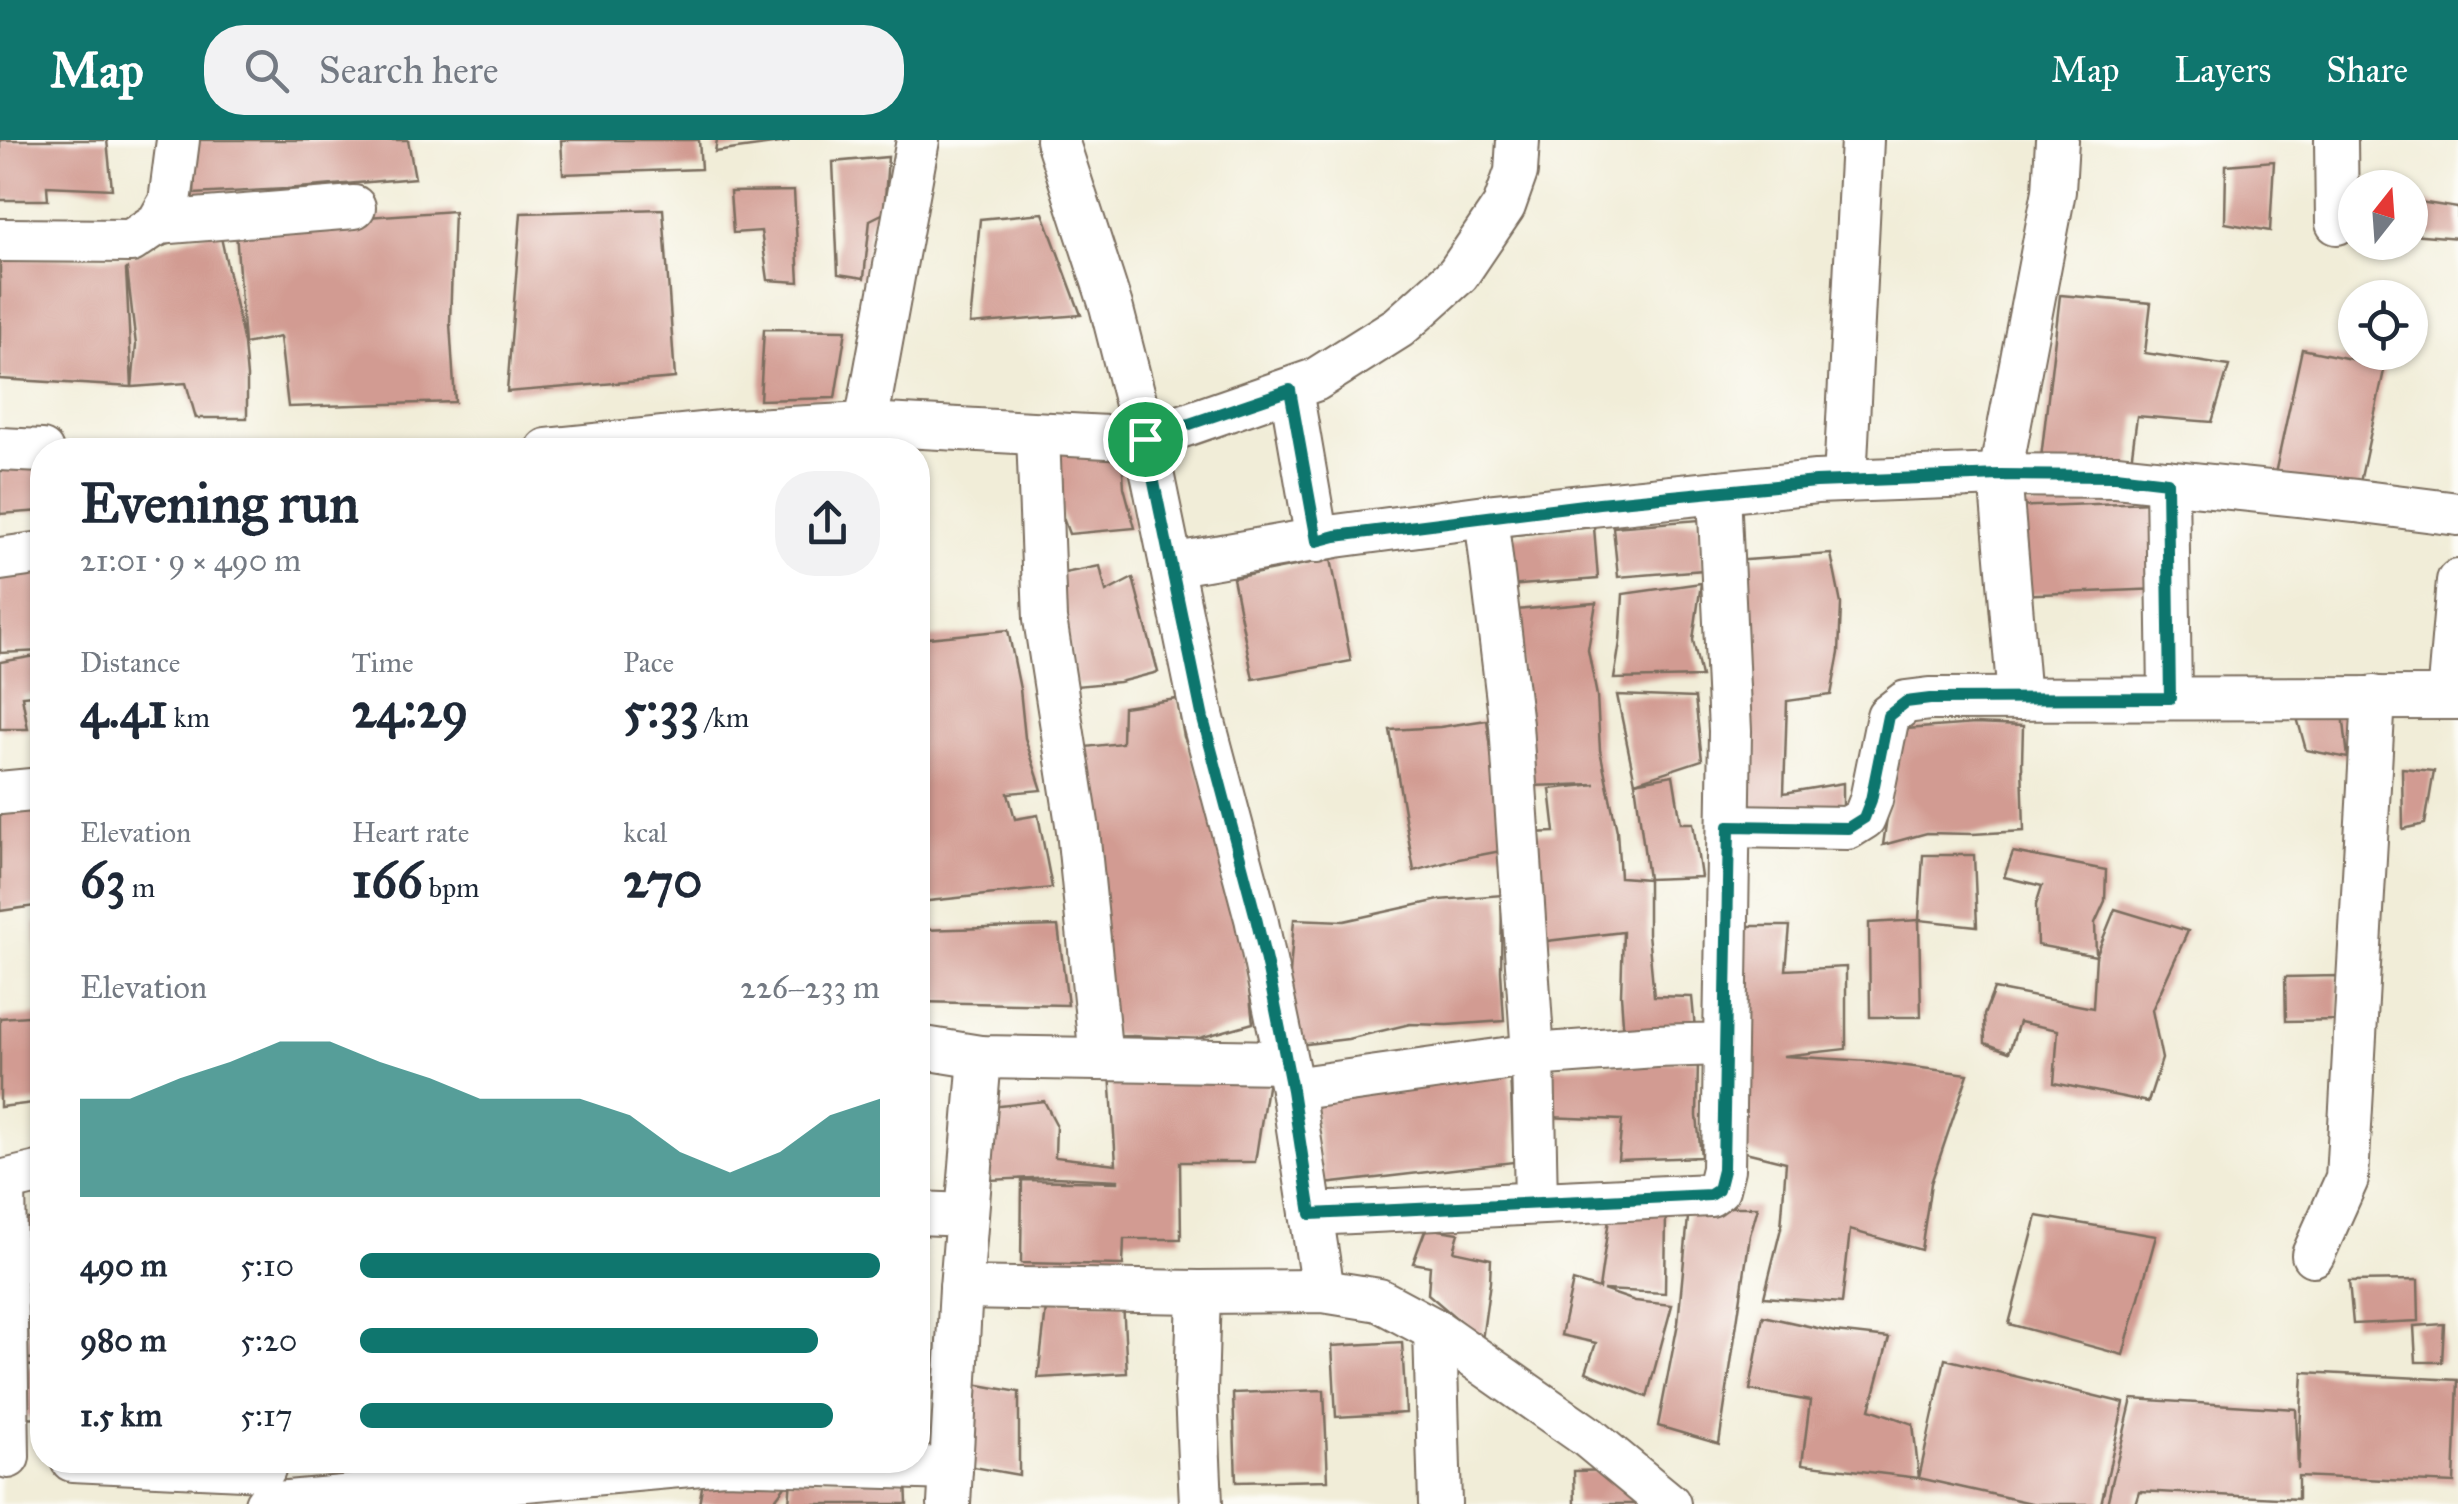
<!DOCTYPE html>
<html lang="en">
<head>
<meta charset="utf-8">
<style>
	body { margin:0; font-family:"IM FELL Great Primer",serif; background:#f2f2f3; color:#1f2937; height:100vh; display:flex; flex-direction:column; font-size:38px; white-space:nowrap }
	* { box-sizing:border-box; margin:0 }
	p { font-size:32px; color:#747a83 }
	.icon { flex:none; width:55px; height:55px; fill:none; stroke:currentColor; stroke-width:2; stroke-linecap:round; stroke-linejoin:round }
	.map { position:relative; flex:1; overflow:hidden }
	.details { position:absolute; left:30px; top:298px; width:900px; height:1035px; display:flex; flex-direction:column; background:#fff; border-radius:40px; box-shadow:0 2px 8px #0004 }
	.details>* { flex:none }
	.needle { width:65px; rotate:17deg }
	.fabs { position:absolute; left:2338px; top:30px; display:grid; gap:20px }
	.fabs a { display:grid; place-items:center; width:90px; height:90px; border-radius:50%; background:#fff; box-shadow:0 2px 8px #0004; font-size:50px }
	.pin { position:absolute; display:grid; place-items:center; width:85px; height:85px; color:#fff; margin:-42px; border:5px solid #fff; border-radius:50%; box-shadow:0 2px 10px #0007 }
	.round { display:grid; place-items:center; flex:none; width:105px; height:105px; border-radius:40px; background:#f2f2f3 }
	.headline { display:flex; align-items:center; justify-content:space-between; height:170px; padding:0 50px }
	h1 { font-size:55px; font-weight:700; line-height:75px }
	.metrics { display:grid; grid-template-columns:repeat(3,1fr); gap:15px; height:170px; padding:10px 50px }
	.metrics div { display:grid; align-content:center }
	.metrics b { font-size:50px; font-weight:700 }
	.metrics small { font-size:28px; font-weight:400 }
	.metrics p { font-size:28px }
	.chart { height:280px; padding:20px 50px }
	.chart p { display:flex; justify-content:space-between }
	.chart svg { width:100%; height:180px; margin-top:10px; fill:#0f766e; opacity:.7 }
	ul { padding:0 50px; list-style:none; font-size:32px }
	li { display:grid; grid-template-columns:160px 120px 1fr; align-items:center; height:75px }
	li i { height:25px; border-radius:12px; background:#0f766e }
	header { display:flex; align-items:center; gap:60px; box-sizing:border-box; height:140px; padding:0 50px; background:#0f766e; color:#fff }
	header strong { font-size:48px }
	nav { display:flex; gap:55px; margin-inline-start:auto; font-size:35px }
	.search { width:700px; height:90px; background:#f2f2f3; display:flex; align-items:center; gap:25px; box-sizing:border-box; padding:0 35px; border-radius:40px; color:#747a83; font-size:38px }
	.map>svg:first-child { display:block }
	.building { fill:#d29b92; fill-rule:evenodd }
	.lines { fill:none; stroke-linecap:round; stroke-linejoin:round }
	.minor-casing { stroke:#7b6e5f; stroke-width:46 }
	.minor { stroke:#fff; stroke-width:42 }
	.route-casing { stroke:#fff; stroke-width:20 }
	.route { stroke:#0f766e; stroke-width:12 }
</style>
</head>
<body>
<header>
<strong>Map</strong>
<div class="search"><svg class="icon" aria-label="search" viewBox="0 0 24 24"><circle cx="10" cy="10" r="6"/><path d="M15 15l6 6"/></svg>Search here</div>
<nav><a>Map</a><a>Layers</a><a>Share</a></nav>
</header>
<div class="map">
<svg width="2458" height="1364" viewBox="0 0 2458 1364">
	<rect width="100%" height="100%" fill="#fdfcf7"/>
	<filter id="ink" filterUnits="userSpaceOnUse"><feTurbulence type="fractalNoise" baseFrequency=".01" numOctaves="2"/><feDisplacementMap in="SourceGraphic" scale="20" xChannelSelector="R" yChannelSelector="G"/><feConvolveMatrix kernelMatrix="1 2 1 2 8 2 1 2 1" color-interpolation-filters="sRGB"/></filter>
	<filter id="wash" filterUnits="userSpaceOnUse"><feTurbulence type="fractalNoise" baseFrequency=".0048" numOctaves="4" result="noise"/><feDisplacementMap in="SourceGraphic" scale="40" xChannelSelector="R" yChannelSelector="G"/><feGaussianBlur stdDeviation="2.25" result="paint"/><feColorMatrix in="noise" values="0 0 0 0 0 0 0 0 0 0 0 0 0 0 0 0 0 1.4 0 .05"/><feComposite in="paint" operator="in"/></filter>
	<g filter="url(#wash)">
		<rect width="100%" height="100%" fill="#f1edd8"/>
		<g id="blocks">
			<g class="building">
				<path d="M 0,0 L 107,0 L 112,49 L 47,46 L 48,60 L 0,60 Z"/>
				<path d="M 197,0 L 408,0 L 415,38 L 287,49 L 194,54 Z"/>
				<path d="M 561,0 L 699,0 L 701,29 L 563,34 Z"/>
				<path d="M 717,0 L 788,0 L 788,2 L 715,12 Z"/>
				<path d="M 888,17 L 884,73 L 870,80 L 864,138 L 838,134 L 833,22 Z"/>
				<path d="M 2274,21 L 2270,91 L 2225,83 L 2226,25 Z"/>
				<path d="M 794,51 L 799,142 L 768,140 L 761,91 L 733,93 L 730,52 Z"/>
				<path d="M 2413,61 L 2458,68 L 2458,98 L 2411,94 Z"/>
				<path d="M 663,69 L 675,238 L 507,252 L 521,73 Z"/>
				<path d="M 454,71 L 450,183 L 455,262 L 288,267 L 280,197 L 244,204 L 247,237 L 247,278 L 196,278 L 186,243 L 132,247 L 0,239 L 0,118 L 126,118 L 219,88 L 244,204 L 236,91 L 308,81 ZM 127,129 L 136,205 L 132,247 L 126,130 Z"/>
				<path d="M 1043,73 L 1081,175 L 970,184 L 980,79 Z"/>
				<path d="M 2060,155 L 2151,163 L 2145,213 L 2229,226 L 2212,282 L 2137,276 L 2130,329 L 2039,335 Z"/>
				<path d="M 764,189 L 846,190 L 835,258 L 760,260 Z"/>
				<path d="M 2302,209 L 2385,226 L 2356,361 L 2273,343 Z"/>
				<path d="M 1050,308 L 1122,317 L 1124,347 L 1135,388 L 1069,394 L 1059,367 Z"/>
				<path d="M 0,321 L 42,324 L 42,371 L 0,374 Z"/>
				<path d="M 2154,362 L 2160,449 L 2016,455 L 2010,367 Z"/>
				<path d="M 1699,380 L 1703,430 L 1618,437 L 1613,387 Z"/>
				<path d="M 1594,387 L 1598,439 L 1508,446 L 1503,396 Z"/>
				<path d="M 1831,414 L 1841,464 L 1839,513 L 1831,555 L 1787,561 L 1784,653 L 1843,643 L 1843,675 L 1743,675 L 1733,421 Z"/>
				<path d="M 42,419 L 42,511 L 0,513 L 0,421 Z"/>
				<path d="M 1331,419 L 1351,521 L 1253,539 L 1233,438 Z"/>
				<path d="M 1100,426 L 1106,452 L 1133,438 L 1158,532 L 1119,542 L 1076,546 L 1054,435 Z"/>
				<path d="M 1701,443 L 1693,500 L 1701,537 L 1614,539 L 1620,502 L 1623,454 Z"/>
				<path d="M 1596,463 L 1588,510 L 1597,556 L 1600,610 L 1617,691 L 1620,737 L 1648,739 L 1648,793 L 1654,856 L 1692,857 L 1695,889 L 1624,897 L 1621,855 L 1623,792 L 1538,802 L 1530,693 L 1555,692 L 1550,649 L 1596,644 L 1529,646 L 1516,470 Z"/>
				<path d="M 1008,490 L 1020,549 L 1025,598 L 1042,650 L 1008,653 L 1015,679 L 1038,675 L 1052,748 L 918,762 L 918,499 Z"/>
				<path d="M 42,515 L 42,554 L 22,556 L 28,589 L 0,589 L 0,522 Z"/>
				<path d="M 1617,555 L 1695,558 L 1702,620 L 1635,642 Z"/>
				<path d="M 1177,559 L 1184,597 L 1216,673 L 1245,812 L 1253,883 L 1196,899 L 1111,895 L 1076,608 L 1122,603 L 1123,567 Z"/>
				<path d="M 2343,573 L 2348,618 L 2306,610 L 2296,574 Z"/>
				<path d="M 1487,580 L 1506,710 L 1459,719 L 1414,731 L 1390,590 L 1440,587 Z"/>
				<path d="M 1975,584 L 2023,586 L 2022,623 L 2024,691 L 1972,694 L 1927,693 L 1883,705 L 1894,629 L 1906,589 Z"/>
				<path d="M 2402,628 L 2434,631 L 2425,684 L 2403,689 Z"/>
				<path d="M 1673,635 L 1681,683 L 1693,683 L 1701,737 L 1648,739 L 1635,642 Z"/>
				<path d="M 42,659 L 42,765 L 0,771 L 0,664 Z"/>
				<path d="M 2013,712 L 2106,730 L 2105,761 L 2095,783 L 2096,816 L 2037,805 L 2036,765 L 2042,746 L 2004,737 Z"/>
				<path d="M 1923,715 L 1974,715 L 1977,786 L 1919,780 Z"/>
				<path d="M 1502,755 L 1501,831 L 1504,881 L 1447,885 L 1410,884 L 1348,899 L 1298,905 L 1289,847 L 1294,779 L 1344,781 L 1439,760 Z"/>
				<path d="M 2115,769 L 2188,791 L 2152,870 L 2162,919 L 2148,962 L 2054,943 L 2058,890 L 2019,882 L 2009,912 L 1985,903 L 1984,875 L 1994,849 L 2093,868 L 2096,816 Z"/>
				<path d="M 1919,780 L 1921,877 L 1870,877 L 1869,783 Z"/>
				<path d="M 42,783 L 42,839 L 40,839 L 35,784 Z"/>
				<path d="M 1058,786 L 1068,865 L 918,862 L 922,790 Z"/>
				<path d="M 1739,786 L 1790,786 L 1786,830 L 1846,827 L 1846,909 L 1783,916 L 1868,921 L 1968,934 L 1931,1043 L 1921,1110 L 1850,1090 L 1842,1163 L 1764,1157 L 1781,1088 L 1786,1022 L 1733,1009 Z"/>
				<path d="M 2338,836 L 2339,880 L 2286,881 L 2285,837 Z"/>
				<path d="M 42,875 L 42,962 L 0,967 L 0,878 Z"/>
				<path d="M 1698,919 L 1697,976 L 1701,1017 L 1618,1020 L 1622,980 L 1547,977 L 1551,928 Z"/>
				<path d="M 1510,931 L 1514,1022 L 1324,1044 L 1312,956 Z"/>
				<path d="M 1110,932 L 1269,934 L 1255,1022 L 1180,1022 L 1181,1099 L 1124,1099 L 1123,1125 L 1021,1123 L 1022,1040 L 1118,1042 L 1118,1040 L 1054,1037 L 988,1040 L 990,967 L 1044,961 L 1056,984 L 1055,1017 L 1116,1024 Z"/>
				<path d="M 1689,1067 L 1758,1067 L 1750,1095 L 1719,1304 L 1658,1286 L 1678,1183 Z"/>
				<path d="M 1666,1071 L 1665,1153 L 1603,1150 L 1635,1161 L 1672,1165 L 1647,1257 L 1586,1232 L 1596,1203 L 1561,1195 L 1573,1141 L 1599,1149 L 1610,1072 Z"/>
				<path d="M 2037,1076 L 2156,1096 L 2123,1215 L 2009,1184 Z"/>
				<path d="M 42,1077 L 42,1153 L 26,1154 L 24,1080 Z"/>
				<path d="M 1426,1088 L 1459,1093 L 1454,1111 L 1491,1119 L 1490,1142 L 1482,1200 L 1428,1154 L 1430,1126 L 1413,1123 Z"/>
				<path d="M 2418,1140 L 2419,1181 L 2353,1184 L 2349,1141 Z"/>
				<path d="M 27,1160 L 42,1160 L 42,1218 L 27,1219 Z"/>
				<path d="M 1047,1160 L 1123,1162 L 1127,1233 L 1038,1238 Z"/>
				<path d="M 1763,1176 L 1835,1192 L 1889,1198 L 1870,1269 L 1913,1284 L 1919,1338 L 1945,1219 L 2124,1263 L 2101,1364 L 2036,1364 L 1919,1338 L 1802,1324 L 1810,1261 L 1750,1250 Z"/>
				<path d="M 2444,1184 L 2442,1222 L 2416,1222 L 2414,1186 Z"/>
				<path d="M 1402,1202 L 1406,1273 L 1336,1277 L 1332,1206 Z"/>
				<path d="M 42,1225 L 42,1278 L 23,1277 L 25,1226 Z"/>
				<path d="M 2303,1232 L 2458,1240 L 2454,1343 L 2298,1336 L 2298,1359 L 2139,1351 L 2135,1364 L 2107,1364 L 2132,1259 L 2296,1269 L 2298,1329 Z"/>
				<path d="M 968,1243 L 1019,1252 L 1019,1335 L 968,1326 Z"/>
				<path d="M 1324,1250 L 1328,1340 L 1236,1342 L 1233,1253 Z"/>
				<path d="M 1614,1330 L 1648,1364 L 1575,1364 L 1574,1331 Z"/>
				<path d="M 704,1336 L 791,1338 L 776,1358 L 779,1364 L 699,1364 Z"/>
				<path d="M 791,1338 L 906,1340 L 907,1364 L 789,1364 Z"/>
			</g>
		</g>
	</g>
	<g filter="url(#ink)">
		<use href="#blocks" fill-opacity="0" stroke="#7b6e5f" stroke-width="2.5"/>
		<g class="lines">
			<g class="minor-casing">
				<g id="minor">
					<path d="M 1057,0 L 1111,166 L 1145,299 L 1203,579 L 1256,778 L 1292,949 L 1323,1151"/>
					<path d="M 2336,0 L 2337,83"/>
					<path d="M 158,83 L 354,67"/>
					<path d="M 0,100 L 131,101 L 158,83 L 170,62 L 178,0"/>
					<path d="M 1291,250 L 1317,401"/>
					<path d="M 1038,294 L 1045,479 L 1078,690 L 1101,919"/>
					<path d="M 0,309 L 42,311"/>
					<path d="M 858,309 L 866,284 L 918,0"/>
					<path d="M 547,310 L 731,291 L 866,284 L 1145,299 L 1315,240 L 1399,187 L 1458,134 L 1504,66 L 1516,32 L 1518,0"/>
					<path d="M 1845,341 L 1862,0"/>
					<path d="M 2167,341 L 2170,557"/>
					<path d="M 1486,376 L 1511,585 L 1533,915 L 1536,1063"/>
					<path d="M 0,419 L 42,413"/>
					<path d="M 1171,425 L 1336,396 L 1486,376 L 1816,342 L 2000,335 L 2116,336 L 2356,361 L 2458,374"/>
					<path d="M 2448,558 L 2458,441"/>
					<path d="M 2019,559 L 2000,335 L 2054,51 L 2057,0"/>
					<path d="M 0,653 L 42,649"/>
					<path d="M 1729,686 L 1848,688 L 1864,678 L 1871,660 L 1888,576 L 1906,562 L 1930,559 L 2458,558"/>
					<path d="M 918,907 L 980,917 L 1286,922"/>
					<path d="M 1292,949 L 1533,915 L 1655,906 L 1725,904 L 1730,591 L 1719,352"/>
					<path d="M 4,1041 L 8,1317"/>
					<path d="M 0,1042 L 42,1032"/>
					<path d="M 918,1073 L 967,1075"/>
					<path d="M 1311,1074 L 1710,1055 L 1718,1049 L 1723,1029 L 1725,904"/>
					<path d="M 2313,1115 L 2347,1039 L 2374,557"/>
					<path d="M 961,1148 L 1199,1152 L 1323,1151 L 1379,1160 L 1435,1190 L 1588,1297 L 1669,1364"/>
					<path d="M 1199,1152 L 1196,1253 L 1201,1364"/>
					<path d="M 1435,1190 L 1440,1364"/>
					<path d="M 72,1320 L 264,1329"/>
					<path d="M 266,1364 L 723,1322 L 951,1329"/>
					<path d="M 949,1364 L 961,1148 L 980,917"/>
				</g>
			</g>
			<use href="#minor" class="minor"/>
		</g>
	</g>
	<g class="lines" filter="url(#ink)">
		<g class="route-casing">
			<path id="route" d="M 1290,250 L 1317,401 L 1336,396 L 1599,363 L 1816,342 L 2000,335 L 2116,336 L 2167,342 L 2170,558 L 1930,559 L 1906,562 L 1888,576 L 1871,660 L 1864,678 L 1848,688 L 1729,686 L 1723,1030 L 1718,1050 L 1710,1055 L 1311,1074 L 1292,950 L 1268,830 L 1256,778 L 1203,579 L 1145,299 Z"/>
		</g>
		<use href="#route" class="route"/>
	</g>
</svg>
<div class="fabs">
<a><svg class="needle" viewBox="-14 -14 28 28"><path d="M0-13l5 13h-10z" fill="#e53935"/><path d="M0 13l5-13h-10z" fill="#747a83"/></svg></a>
<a><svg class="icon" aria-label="locate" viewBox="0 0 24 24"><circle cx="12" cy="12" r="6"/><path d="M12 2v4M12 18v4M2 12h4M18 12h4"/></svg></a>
</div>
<div class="pin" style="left:1145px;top:299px;background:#1e9e55"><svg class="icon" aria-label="arrive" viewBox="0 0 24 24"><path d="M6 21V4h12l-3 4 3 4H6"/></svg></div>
<section class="details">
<div class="headline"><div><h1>Evening run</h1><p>21:01 · 9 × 490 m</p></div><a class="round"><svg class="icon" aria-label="share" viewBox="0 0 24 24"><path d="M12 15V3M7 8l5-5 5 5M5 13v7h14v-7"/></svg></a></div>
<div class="metrics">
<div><p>Distance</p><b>4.41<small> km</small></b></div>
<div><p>Time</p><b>24:29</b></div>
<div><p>Pace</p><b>5:33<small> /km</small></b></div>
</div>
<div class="metrics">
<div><p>Elevation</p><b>63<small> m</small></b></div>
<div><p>Heart rate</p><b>166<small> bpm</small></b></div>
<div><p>kcal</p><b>270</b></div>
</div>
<div class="chart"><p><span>Elevation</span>226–233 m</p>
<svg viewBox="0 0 160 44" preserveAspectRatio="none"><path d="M0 44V20L10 20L20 15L30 11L40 6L50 6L60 11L70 15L80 20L90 20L100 20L110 24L120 33L130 38L140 33L150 24L160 20V44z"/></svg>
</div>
<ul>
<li><b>490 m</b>5:10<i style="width:100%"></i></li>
<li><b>980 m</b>5:20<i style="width:88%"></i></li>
<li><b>1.5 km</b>5:17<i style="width:91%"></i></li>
</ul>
</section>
</div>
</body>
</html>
